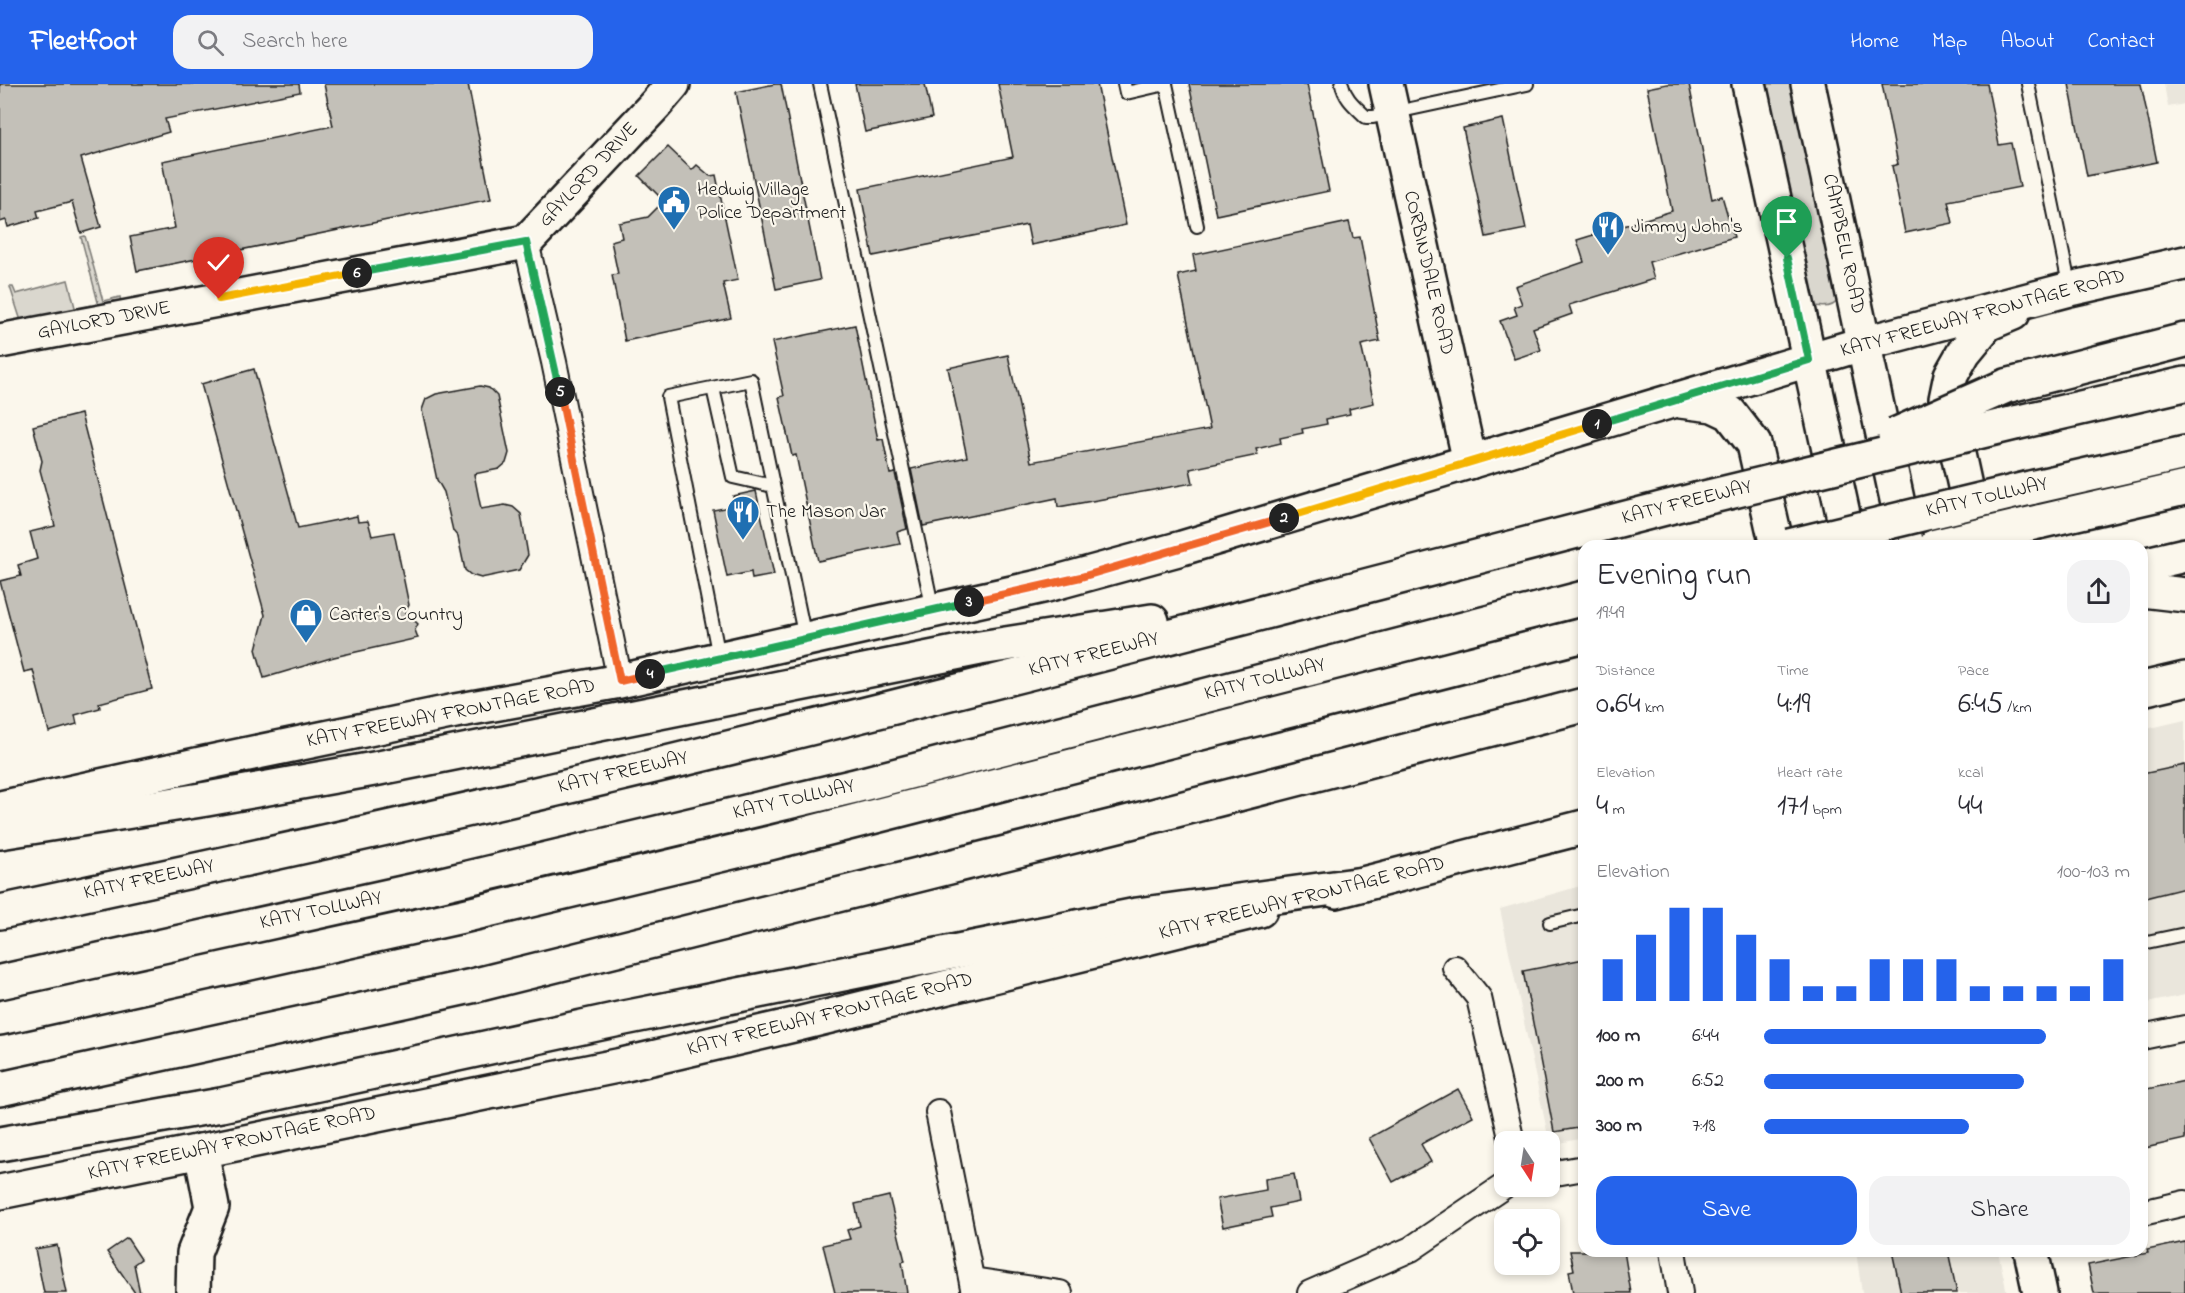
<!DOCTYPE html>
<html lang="en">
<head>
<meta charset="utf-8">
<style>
	body { margin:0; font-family:"Indie Flower",sans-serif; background:#f2f2f3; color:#2b2b33; height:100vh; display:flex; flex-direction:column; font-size:22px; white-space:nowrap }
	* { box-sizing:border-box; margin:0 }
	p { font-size:20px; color:#7c7c81 }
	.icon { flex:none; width:33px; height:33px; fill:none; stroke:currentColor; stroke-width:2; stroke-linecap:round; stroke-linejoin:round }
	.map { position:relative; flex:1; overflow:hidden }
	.sheet { position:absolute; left:1578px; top:456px; width:570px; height:717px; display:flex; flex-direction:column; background:#fff; border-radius:18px; box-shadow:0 3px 9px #0003 }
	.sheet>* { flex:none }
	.needle { width:39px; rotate:168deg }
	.fabs { position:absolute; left:1494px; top:1047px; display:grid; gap:12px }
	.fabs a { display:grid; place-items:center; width:66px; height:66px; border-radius:12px; background:#fff; box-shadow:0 3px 9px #0003; font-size:30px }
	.pin { position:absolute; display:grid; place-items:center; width:51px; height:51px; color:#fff; margin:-62px -26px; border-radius:50% 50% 50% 0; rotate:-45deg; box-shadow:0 0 6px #0007 }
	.pin .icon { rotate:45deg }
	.km { position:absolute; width:30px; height:30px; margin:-15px; border-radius:50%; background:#222; color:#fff; font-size:16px; line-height:30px; text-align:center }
	.round { display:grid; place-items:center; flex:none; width:63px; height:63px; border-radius:18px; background:#f2f2f3 }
	.headline { display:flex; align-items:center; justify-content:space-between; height:102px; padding:0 18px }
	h1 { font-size:33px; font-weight:600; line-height:45px }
	.figures { display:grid; grid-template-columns:repeat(3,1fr); gap:9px; height:102px; padding:6px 18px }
	.figures div { display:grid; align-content:center }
	.figures b { font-size:30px; font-weight:600 }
	.figures small { font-size:16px; font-weight:400 }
	.figures p { font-size:16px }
	.chart { height:168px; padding:12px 18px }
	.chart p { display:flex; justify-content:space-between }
	.chart svg { width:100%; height:108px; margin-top:6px; stroke:#2563eb; stroke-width:6 }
	.action { display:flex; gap:12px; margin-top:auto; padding:12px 18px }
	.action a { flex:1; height:69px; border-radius:18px; background:#2563eb; color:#fff; font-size:24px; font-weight:600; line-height:69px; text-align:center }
	.action a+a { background:#f2f2f3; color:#2b2b33 }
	ul { padding:0 18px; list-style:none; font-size:20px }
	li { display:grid; grid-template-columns:96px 72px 1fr; align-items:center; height:45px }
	li i { height:15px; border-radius:8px; background:#2563eb }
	header { display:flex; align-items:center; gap:36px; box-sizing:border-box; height:84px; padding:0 30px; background:#2563eb; color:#fff }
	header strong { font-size:28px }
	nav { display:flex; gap:33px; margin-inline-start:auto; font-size:21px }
	.search { width:420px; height:54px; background:#f2f2f3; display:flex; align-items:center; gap:15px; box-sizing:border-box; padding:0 21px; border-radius:18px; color:#7c7c81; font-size:22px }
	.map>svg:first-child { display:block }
	.built { fill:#eae6dc }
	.green { fill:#dad7ce; stroke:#7b7a75; stroke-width:1.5 }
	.building { fill:#c3c0b8; stroke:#1c1c1c; stroke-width:1.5 }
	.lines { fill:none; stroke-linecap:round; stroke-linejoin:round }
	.lane-casing { stroke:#1c1c1c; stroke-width:16 }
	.street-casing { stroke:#1c1c1c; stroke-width:28 }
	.secondary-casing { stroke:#1c1c1c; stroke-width:38 }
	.highway-casing { stroke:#1c1c1c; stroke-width:38 }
	.lane { stroke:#fbf7ec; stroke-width:12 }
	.street { stroke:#fbf7ec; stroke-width:24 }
	.secondary { stroke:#fbf7ec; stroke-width:33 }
	.highway { stroke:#fbf7ec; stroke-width:33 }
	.highway-bridge-casing { stroke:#1c1c1c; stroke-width:38; stroke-linecap:butt }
	.highway-bridge { stroke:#fbf7ec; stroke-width:33 }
	.split-1-casing { stroke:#fff; stroke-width:12 }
	.split-2-casing { stroke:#fff; stroke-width:12 }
	.split-3-casing { stroke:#fff; stroke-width:12 }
	.split-4-casing { stroke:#fff; stroke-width:12 }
	.split-5-casing { stroke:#fff; stroke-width:12 }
	.split-6-casing { stroke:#fff; stroke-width:12 }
	.split-7-casing { stroke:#fff; stroke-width:12 }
	.split-1 { stroke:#22a559; stroke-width:8 }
	.split-2 { stroke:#f5b400; stroke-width:8 }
	.split-3 { stroke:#f0652b; stroke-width:8 }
	.split-4 { stroke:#22a559; stroke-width:8 }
	.split-5 { stroke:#f0652b; stroke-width:8 }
	.split-6 { stroke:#22a559; stroke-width:8 }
	.split-7 { stroke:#f5b400; stroke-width:8 }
	.labels { text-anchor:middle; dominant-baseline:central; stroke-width:4.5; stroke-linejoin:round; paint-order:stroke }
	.street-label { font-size:20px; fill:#1c1c1c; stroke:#fbf7ec }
	.poi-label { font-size:20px; fill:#1c1c1c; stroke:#fbf7ec; text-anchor:start }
</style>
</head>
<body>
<header>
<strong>Fleetfoot</strong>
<div class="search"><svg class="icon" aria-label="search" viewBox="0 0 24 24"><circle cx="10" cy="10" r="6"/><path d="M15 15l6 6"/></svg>Search here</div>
<nav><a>Home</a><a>Map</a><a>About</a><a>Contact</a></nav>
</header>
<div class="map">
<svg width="2185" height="1209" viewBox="0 0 2185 1209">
	<rect width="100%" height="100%" fill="#fbf7ec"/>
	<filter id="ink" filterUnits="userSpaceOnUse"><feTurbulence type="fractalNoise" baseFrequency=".0167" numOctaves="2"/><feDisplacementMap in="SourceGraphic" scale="12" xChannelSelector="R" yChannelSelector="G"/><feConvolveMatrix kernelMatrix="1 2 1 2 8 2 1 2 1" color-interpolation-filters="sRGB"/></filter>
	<g filter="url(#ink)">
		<g class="built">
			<path d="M 2164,0 L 2185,0 L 2185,20 L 2168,23 Z"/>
			<path d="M 2185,636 L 2185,911 L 2142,920 L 2142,646 Z"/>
			<path d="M 1584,801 L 1584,1054 L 1550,1061 L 1500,825 Z"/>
			<path d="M 1856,1167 L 1998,1167 L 2007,1209 L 1862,1209 Z"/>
		</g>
		<g class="green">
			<path d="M 1759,0 L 1797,0 L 1839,215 C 1834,223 1826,224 1816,222 Z"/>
			<path d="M 85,152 L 103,217 L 120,213 L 122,223 L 100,226 L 81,153 Z"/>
			<path d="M 68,196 L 78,235 L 21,237 L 10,203 L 13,203 L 16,210 Z"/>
		</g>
		<g class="building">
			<path d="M 0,0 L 299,0 L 300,8 L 165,35 L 169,48 L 81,74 L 101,143 L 81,149 L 72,118 L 37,127 L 39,134 L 8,143 L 6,136 L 0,138 Z"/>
			<path d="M 324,0 L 468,0 L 491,115 L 137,187 L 130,153 L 175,144 L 162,77 L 333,42 Z"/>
			<path d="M 775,0 L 781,0 L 820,196 L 776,205 L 736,8 Z"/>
			<path d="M 855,0 L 925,0 L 932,34 L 865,48 Z"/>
			<path d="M 998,0 L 1097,0 L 1126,141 L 1031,161 L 1027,141 L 873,172 L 860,105 L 1013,73 Z"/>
			<path d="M 1189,0 L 1307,0 L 1329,107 L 1216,131 Z"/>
			<path d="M 1667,0 L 1689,0 L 1712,115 L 1722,112 L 1734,153 L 1649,178 L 1654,195 L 1569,221 L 1572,230 L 1533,244 L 1541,266 L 1514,275 L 1500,237 L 1517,231 L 1514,223 L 1522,220 L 1515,202 L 1584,178 L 1577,156 L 1672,127 L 1647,4 Z"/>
			<path d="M 1882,0 L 1987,0 L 1999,61 L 2011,59 L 2020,103 L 1948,117 L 1953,139 L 1905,149 L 1892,82 L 1898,80 Z"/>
			<path d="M 2069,0 L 2141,0 L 2157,78 L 2087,92 Z"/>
			<path d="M 1503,35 L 1526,145 L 1486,153 L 1463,44 Z"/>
			<path d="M 668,63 L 692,86 L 697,81 L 710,92 L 716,91 L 738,196 L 723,199 L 731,234 L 625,257 L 612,191 L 618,190 L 611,157 L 622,154 L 619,139 L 648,133 L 664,117 L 639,92 Z"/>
			<path d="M 1349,138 L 1353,154 L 1360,153 L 1380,257 L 1361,261 L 1374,319 L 1349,325 L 1350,330 L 1326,335 L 1327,340 L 1302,345 L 1303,349 L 1280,354 L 1281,359 L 1256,365 L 1258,371 L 1190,385 L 1193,399 L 1058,423 L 1057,414 L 923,442 L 911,385 L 967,373 L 948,284 L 1008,271 L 1031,378 L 1210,345 L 1178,191 L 1196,187 L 1193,171 Z"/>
			<path d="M 855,241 L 878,356 L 883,355 L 890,390 L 895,389 L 907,445 L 897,448 L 900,460 L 818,477 L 796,371 L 792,372 L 779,313 L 784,312 L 772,258 Z"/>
			<path d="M 254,285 L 298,444 L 357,432 L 358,438 L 368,437 L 372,452 L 394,448 L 409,521 L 405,528 L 418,540 L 415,546 L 418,554 L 334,573 L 264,594 L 256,565 L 265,531 L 201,300 Z"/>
			<path d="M 480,302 L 489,304 L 497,312 L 509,369 L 506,379 L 499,385 L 474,390 L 481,425 L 505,421 L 513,423 L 521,430 L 528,471 L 519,486 L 481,494 L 471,491 L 465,486 L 458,453 L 453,447 L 444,408 L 437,396 L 422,326 L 426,315 L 436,310 Z"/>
			<path d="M 81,330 L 152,605 L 99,619 L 100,624 L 75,631 L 77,640 L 49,648 L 33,586 L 24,588 L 0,497 L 21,492 L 18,481 L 37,475 L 30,448 L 55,442 L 40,386 L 42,377 L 33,342 Z"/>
			<path d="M 756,407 L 774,491 L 752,495 L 751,488 L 727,493 L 713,426 L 735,422 L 733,412 Z"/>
			<path d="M 2185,681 L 2185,804 L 2145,814 L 2142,803 L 2142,690 Z"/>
			<path d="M 1584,875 L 1584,1043 L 1554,1048 L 1523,887 Z"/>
			<path d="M 2185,997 L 2185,1055 L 2145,1064 L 2142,1052 L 2142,1006 Z"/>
			<path d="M 1458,1005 L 1473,1032 L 1421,1060 L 1431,1078 L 1393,1098 L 1369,1054 Z"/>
			<path d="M 1294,1090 L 1299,1118 L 1270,1124 L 1272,1133 L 1223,1143 L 1217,1115 L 1266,1106 L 1265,1095 Z"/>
			<path d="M 889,1112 L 905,1177 L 902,1178 L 907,1209 L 835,1209 L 823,1161 L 850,1155 L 847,1146 L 860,1142 L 855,1120 Z"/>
			<path d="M 127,1154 L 141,1175 L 134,1180 L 140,1209 L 135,1209 L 107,1168 Z"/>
			<path d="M 2185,1158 L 2185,1209 L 2094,1209 L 2088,1181 L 2148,1169 L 2147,1166 Z"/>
			<path d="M 57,1161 L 67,1209 L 44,1209 L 35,1165 Z"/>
			<path d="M 1570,1167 L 1624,1167 L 1631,1209 L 1573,1209 L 1569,1187 L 1574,1186 Z"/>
			<path d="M 1892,1167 L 1948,1167 L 1957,1209 L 1901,1209 Z"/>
		</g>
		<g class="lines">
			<g class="lane-casing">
				<g id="lane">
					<path d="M 820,0 L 933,526"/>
					<path d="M 1124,0 L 1126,9 L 1165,0"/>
					<path d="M 1166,0 L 1197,142"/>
					<path d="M 1342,0 C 1345,15 1355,22 1366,33 L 1373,33 L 1527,0"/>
					<path d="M 2028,0 L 2070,205"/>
					<path d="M 713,304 L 733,393 L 773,402"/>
					<path d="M 719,573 L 668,313 L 751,296 L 805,554"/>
					<path d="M 1550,839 L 1584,831"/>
					<path d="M 2142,859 L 2185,850"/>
				</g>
			</g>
			<g class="street-casing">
				<g id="street">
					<path d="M 526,158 L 554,278 L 620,597"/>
					<path d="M 1455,884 L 1479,914 L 1512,1058"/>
					<path d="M 2142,953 L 2185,944"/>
					<path d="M 938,1028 L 974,1209"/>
					<path d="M 1550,1090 L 1584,1084"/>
					<path d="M 2142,1129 L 2185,1119"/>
					<path d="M 1673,1167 L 1680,1209"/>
					<path d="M 972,1196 L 1060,1209"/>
					<path d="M 1310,1209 L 1411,1165 L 1504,1102"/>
				</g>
			</g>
			<g class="secondary-casing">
				<g id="secondary">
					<path d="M 1386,0 L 1470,378"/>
					<path d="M 1749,0 L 1850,462"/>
					<path d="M 1808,0 L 1907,462"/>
					<path d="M 0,257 L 526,158 L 655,21 L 673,0"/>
					<path d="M 1680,317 L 1713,321 L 1730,329 L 1754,360 L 1777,462"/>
					<path d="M 1978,462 L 1946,315 L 1951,291 L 1964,268 L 1987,240 L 2013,229"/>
					<path d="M 2142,605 L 2185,595"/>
					<path d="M 0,724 L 205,679 L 455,627 L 620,597 L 1043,502 L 1182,464 L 1865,259 L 2070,205 L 2185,179"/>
					<path d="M 1336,807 L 1584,743"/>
					<path d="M 0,1108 L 622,981 L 798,940 L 1260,826"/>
					<path d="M 2031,1167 L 2040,1209"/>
					<path d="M 193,1209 L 194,1169 L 212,1123 L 201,1067"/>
				</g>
			</g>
			<g class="highway-casing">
				<g id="highway">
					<path d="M 2006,302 L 2185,256"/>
					<path d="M 2015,339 L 2185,300"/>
					<path d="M 2030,404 L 2185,369"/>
					<path d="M 2038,438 L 2185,404"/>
					<path d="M 2142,481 L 2185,471"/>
					<path d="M 2142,506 L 2185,511"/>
					<path d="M 0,748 L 207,715 L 374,685 L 980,564 L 1152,537"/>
					<path d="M 0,828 C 217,782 434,735 650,683 C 1000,599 1348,506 1696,416"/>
					<path d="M 0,898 L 438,801 L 855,702 L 1584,514"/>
					<path d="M 0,934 L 463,832 L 770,759 L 1584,551"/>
					<path d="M 0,1005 L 472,902 L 1122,740 L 1584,621"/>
					<path d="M 0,1060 L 221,1021 L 624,934 L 1137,831 L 1363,800"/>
				</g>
			</g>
			<use href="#lane" class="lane"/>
			<use href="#street" class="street"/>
			<use href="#secondary" class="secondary"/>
			<use href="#highway" class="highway"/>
			<g class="highway-bridge-casing">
				<g id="highway-bridge">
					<path d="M 1895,351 L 2006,302"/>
					<path d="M 1696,416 L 2015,339"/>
					<path d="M 1789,462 L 2030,404"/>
					<path d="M 1936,462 L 2038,438"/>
				</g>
			</g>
			<use href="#highway-bridge" class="highway-bridge"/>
		</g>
	</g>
	<g class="lines" filter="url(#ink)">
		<g class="split-1-casing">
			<path id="split-1" d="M 1597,340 L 1809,276 L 1787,174"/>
		</g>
		<g class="split-2-casing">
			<path id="split-2" d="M 1284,434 L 1597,340"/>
		</g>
		<g class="split-3-casing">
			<path id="split-3" d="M 969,518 L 1081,493 L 1284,434"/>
		</g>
		<g class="split-4-casing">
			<path id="split-4" d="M 650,590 L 969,518"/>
		</g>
		<g class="split-5-casing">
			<path id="split-5" d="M 560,308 L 620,597 L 650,590"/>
		</g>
		<g class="split-6-casing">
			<path id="split-6" d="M 357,189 L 526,158 L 560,308"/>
		</g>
		<g class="split-7-casing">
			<path id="split-7" d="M 219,215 L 357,189"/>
		</g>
		<use href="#split-1" class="split-1"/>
		<use href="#split-2" class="split-2"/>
		<use href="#split-3" class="split-3"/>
		<use href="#split-4" class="split-4"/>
		<use href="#split-5" class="split-5"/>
		<use href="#split-6" class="split-6"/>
		<use href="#split-7" class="split-7"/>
	</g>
	<defs>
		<g id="civic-pin" transform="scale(1.725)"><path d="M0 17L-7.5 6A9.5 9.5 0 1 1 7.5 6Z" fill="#1f6fb2" stroke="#fbf7ec"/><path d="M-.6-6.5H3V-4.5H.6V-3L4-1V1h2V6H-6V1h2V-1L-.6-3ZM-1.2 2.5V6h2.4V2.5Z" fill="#fff"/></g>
		<g id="restaurant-pin" transform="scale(1.725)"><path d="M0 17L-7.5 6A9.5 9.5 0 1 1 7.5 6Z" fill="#1f6fb2" stroke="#fbf7ec"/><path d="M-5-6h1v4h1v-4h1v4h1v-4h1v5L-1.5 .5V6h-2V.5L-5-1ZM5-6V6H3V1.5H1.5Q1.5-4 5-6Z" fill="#fff"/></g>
		<g id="shop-pin" transform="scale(1.725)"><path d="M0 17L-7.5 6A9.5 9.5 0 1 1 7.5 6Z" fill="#1f6fb2" stroke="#fbf7ec"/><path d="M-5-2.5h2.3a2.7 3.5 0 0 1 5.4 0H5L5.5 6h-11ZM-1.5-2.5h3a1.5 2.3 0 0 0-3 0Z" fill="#fff"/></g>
	</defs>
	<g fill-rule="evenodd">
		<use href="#civic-pin" x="674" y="118"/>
		<use href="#restaurant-pin" x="1608" y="143"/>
		<use href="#restaurant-pin" x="743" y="428"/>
		<use href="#shop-pin" x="306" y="531"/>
	</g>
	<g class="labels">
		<g class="street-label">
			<text transform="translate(589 91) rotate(-47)">GAYLORD DRIVE</text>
			<text transform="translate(1843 160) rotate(78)">CAMPBELL ROAD</text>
			<text transform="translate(1428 189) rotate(77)">CORBINDALE ROAD</text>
			<text transform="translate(1983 230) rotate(-15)">KATY FREEWAY FRONTAGE ROAD</text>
			<text transform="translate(104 237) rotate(-11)">GAYLORD DRIVE</text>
			<text transform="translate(1987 414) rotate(-13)">KATY TOLLWAY</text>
			<text transform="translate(1687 419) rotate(-14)">KATY FREEWAY</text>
			<text transform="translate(1094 571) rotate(-14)">KATY FREEWAY</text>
			<text transform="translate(1265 596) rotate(-14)">KATY TOLLWAY</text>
			<text transform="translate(451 630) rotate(-11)">KATY FREEWAY FRONTAGE ROAD</text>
			<text transform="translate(623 689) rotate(-13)">KATY FREEWAY</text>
			<text transform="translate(794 716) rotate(-13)">KATY TOLLWAY</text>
			<text transform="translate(149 796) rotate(-12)">KATY FREEWAY</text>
			<text transform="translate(1302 815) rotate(-14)">KATY FREEWAY FRONTAGE ROAD</text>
			<text transform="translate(321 827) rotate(-12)">KATY TOLLWAY</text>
			<text transform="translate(830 931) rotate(-14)">KATY FREEWAY FRONTAGE ROAD</text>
			<text transform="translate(232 1060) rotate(-12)">KATY FREEWAY FRONTAGE ROAD</text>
		</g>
		<g class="poi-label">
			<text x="697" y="106">Hedwig Village<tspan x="697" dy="23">Police Department</tspan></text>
			<text x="1631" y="143">Jimmy John's</text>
			<text x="766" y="428">The Mason Jar</text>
			<text x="329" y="531">Carter's Country</text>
		</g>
	</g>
</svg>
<div class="fabs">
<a><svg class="needle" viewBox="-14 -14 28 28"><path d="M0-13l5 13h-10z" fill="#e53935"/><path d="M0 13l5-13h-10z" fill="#7c7c81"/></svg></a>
<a><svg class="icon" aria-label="locate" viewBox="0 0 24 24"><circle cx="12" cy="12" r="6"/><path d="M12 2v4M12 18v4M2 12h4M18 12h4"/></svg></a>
</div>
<div class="pin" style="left:1787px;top:174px;background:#1e9e55"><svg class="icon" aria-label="arrive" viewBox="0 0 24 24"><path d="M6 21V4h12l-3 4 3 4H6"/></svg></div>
<div class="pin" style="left:219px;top:215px;background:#d93025"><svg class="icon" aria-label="check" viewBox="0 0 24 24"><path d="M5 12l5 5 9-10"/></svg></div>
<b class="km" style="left:1597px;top:340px">1</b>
<b class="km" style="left:1284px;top:434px">2</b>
<b class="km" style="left:969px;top:518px">3</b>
<b class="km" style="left:650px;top:590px">4</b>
<b class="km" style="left:560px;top:308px">5</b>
<b class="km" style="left:357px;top:189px">6</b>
<section class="sheet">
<div class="headline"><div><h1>Evening run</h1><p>19:49</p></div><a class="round"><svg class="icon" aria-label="share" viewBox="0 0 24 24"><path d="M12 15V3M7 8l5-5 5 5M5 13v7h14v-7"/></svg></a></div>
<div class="figures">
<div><p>Distance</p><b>0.64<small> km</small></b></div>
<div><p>Time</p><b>4:19</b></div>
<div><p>Pace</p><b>6:45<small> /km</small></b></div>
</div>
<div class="figures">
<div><p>Elevation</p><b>4<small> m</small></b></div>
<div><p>Heart rate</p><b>171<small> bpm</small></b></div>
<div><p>kcal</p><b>44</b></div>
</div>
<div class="chart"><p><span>Elevation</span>100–103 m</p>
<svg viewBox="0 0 160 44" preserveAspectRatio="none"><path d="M5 44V27M15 44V17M25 44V6M35 44V6M45 44V17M55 44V27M65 44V38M75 44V38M85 44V27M95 44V27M105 44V27M115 44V38M125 44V38M135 44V38M145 44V38M155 44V27"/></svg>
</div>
<ul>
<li><b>100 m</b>6:44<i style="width:77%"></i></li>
<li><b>200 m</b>6:52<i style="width:71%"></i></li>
<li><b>300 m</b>7:18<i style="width:56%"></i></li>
</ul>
<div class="action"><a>Save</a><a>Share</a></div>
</section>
</div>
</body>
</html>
